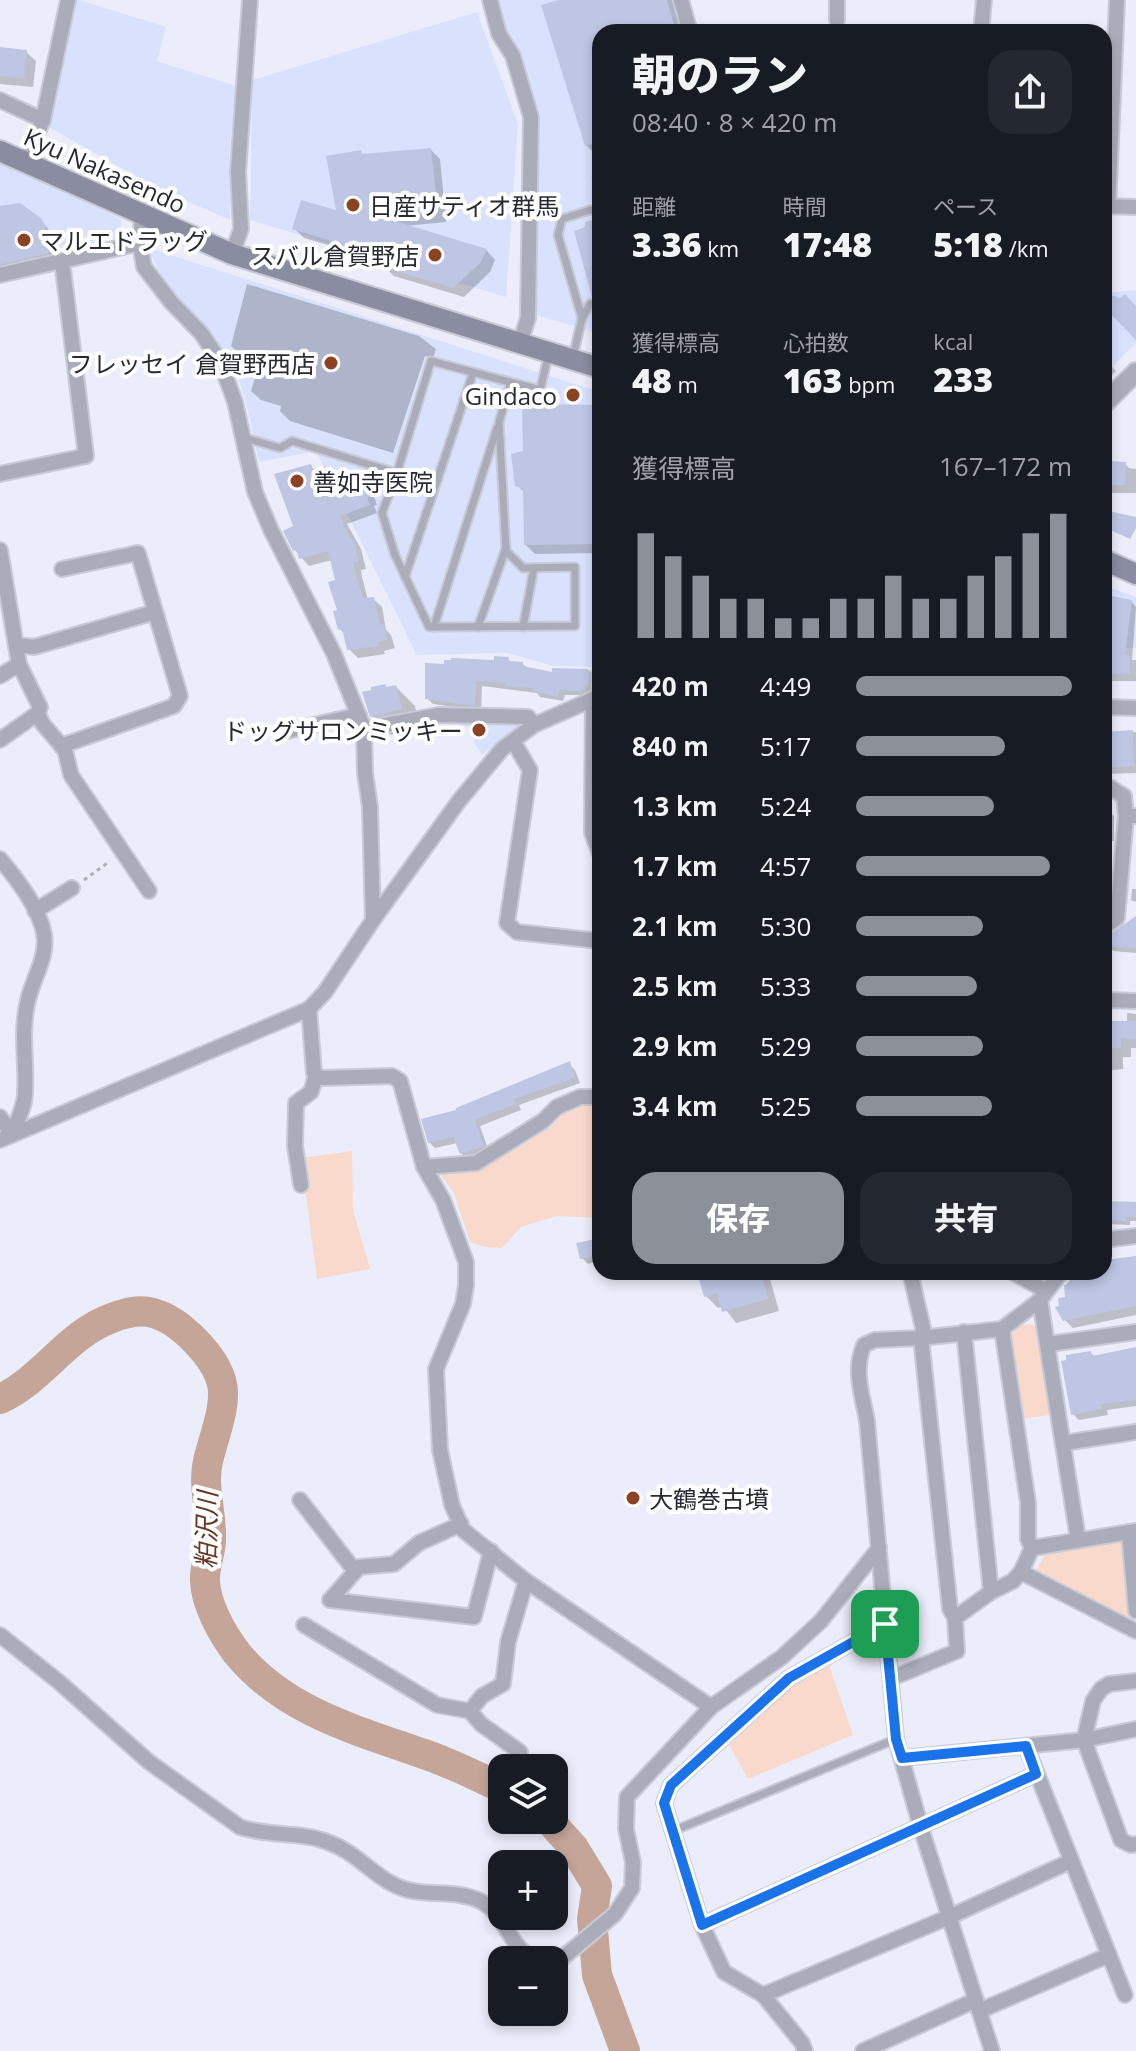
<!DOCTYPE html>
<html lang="ja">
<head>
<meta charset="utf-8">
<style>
	body { margin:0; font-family:"Open Sans","Noto Sans JP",sans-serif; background:#242831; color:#f1f3f6; height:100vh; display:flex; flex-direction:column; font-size:30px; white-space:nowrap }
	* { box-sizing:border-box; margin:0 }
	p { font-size:26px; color:#9ea1a6 }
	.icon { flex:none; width:44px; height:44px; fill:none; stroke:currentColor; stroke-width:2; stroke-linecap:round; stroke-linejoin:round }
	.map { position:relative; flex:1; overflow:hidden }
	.panel { position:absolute; left:592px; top:24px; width:520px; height:1256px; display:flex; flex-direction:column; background:#171b24; border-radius:24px; box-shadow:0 4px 12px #0003 }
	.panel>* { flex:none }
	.fabs { position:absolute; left:488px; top:1754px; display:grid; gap:16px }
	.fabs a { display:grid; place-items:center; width:80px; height:80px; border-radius:16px; background:#171b24; box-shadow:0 4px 12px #0003; font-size:40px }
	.pin { position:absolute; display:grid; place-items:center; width:68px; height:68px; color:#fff; margin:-34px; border-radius:16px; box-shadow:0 4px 12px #0006 }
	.round { display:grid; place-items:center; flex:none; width:84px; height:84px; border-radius:24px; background:#242831 }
	.summary { display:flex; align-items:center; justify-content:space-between; height:136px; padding:0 40px }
	h1 { font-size:44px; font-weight:800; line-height:60px }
	.figures { display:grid; grid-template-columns:repeat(3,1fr); gap:12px; height:136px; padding:8px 40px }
	.figures div { display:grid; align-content:center }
	.figures b { font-size:34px; font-weight:800 }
	.figures small { font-size:22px; font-weight:400 }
	.figures p { font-size:22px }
	.chart { height:224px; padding:16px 40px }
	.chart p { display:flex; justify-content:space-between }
	.chart svg { width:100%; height:144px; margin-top:8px; stroke:#8c9099; stroke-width:6 }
	.cta { display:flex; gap:16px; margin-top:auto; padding:16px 40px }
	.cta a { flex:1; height:92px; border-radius:24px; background:#8c9099; color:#fff; font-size:32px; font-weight:800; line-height:92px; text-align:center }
	.cta a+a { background:#242831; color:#f1f3f6 }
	ul { padding:0 40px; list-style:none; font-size:26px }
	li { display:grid; grid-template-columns:128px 96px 1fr; align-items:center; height:60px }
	li i { height:20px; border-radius:10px; background:#8c9099 }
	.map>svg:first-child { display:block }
	.built { fill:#dae1fd }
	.green { fill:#f9d9cc }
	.shadow { fill:#0003 }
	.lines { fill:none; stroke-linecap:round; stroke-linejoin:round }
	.river { stroke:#c5a598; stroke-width:30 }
	.building { fill:#bfc6e3 }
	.service-casing { stroke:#c8cbd6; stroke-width:11 }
	.minor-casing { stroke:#c8cbd6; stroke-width:18 }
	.tertiary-casing { stroke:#c8cbd6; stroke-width:22 }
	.secondary-casing { stroke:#c8cbd6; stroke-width:24 }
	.path { stroke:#abaeb9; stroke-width:3; stroke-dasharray:4 4; stroke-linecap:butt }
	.service { stroke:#aaadb9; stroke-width:7 }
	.minor { stroke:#aaadb9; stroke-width:14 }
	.tertiary { stroke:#aaadb9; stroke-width:18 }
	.secondary { stroke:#898d9f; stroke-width:20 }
	.route-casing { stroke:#fff; stroke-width:16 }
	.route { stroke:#1a73e8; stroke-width:10 }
	.poi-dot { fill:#8b4323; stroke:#fff; stroke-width:3 }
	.labels { text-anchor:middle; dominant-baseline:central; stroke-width:8; stroke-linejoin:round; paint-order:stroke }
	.street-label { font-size:24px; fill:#272a34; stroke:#fff }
	.poi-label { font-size:24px; fill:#272a34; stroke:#fff; text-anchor:start }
	.water-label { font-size:26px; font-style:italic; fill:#663926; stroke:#fff }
</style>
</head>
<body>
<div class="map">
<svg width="1136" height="2051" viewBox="0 0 1136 2051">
	<rect width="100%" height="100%" fill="#ebeefa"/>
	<g class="built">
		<path d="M 71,0 L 79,0 L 166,27 L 157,61 L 236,86 L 229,156 L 230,220 L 155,187 L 47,126 Z"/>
		<path d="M 499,0 L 675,0 L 684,32 L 600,32 L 600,334 L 536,315 L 532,235 L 540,116 L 519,52 L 506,31 Z"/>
		<path d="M 477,12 L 518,124 L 506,297 L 250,220 L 252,80 Z"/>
		<path d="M 0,160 L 121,219 L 121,237 L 0,265 Z"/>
		<path d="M 152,249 L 600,392 L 600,586 L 594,667 L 553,666 L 508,653 L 417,655 L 316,451 L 259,462 L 248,411 L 234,364 L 163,279 L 150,252 Z"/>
		<path d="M 1136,290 L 1136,343 L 1104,375 L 1104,293 Z"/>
		<path d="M 1105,586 L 1136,597 L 1136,648 L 1104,647 Z"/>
		<path d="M 460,718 L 522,720 L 522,725 L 482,755 L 475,743 L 472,727 L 460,726 Z"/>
	</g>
	<g class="green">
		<path d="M 600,1102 L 600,1218 L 557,1216 L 521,1227 L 502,1248 L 485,1247 L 470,1242 L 454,1193 L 438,1171 L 482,1169 L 550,1128 L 562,1114 L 580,1104 Z"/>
		<path d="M 352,1151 L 353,1210 L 370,1269 L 317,1279 L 301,1158 Z"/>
		<path d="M 1032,1324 L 1041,1331 L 1050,1415 L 1020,1419 L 1007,1339 L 1020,1325 Z"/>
		<path d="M 1125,1540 L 1130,1615 L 1127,1618 L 1034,1574 L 1047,1551 Z"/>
		<path d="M 829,1665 L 853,1735 L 748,1779 L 729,1745 L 794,1682 Z"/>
	</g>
	<g class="shadow">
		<path d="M 565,0 L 675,0 L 684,32 L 600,32 L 599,158 L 586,145 Z"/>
		<path d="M 0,49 L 26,52 L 36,61 L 33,87 L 0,84 Z"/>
		<path d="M 431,150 L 440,159 L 446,222 L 405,226 L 486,250 L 495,260 L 490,272 L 464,297 L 394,276 L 385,267 L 386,262 L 304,238 L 294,228 L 338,213 L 360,152 L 364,156 Z"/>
		<path d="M 0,208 L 40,219 L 57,240 L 62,266 L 0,282 Z"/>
		<path d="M 247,284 L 419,336 L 436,349 L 433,358 L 425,356 L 393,453 L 290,421 L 280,411 L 281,406 L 261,400 L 251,391 L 256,374 L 252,369 L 254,360 L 241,355 L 231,346 Z"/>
		<path d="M 1104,358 L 1116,371 L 1104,383 Z"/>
		<path d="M 596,407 L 600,411 L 600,553 L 535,554 L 526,545 L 525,493 L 517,485 L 525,452 Z"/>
		<path d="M 1125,464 L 1129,468 L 1136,469 L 1136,493 L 1104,493 L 1104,465 Z"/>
		<path d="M 310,466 L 319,474 L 324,490 L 357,478 L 372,491 L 377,505 L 374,506 L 377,513 L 347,524 L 361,549 L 366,569 L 361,570 L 362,577 L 368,600 L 373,599 L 382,607 L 386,630 L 391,635 L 395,648 L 384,651 L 385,654 L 358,658 L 349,649 L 346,635 L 340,629 L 338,581 L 332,560 L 309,566 L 294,549 L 296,527 Z"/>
		<path d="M 1104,590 L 1106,597 L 1131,601 L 1136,607 L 1132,660 L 1136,660 L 1136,681 L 1104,681 Z"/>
		<path d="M 508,659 L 512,663 L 523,664 L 528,669 L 553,674 L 554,670 L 590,671 L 596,677 L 595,690 L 590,690 L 590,695 L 565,695 L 563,701 L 540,697 L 537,693 L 482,686 L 481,711 L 433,704 L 427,698 Z"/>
		<path d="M 396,687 L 415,706 L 420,728 L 391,735 L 372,716 Z"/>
		<path d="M 1136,732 L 1136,773 L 1106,774 L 1104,772 L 1104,734 Z"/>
		<path d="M 1104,808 L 1114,816 L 1114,841 L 1104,841 Z"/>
		<path d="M 1132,889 L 1136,889 L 1136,902 L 1131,900 Z"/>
		<path d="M 1136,919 L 1136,953 L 1113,951 L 1108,945 Z"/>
		<path d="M 1127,1013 L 1136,1014 L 1136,1048 L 1131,1048 L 1131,1057 L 1123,1057 L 1123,1069 L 1104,1071 L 1104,1023 L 1127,1023 Z"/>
		<path d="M 569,1064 L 575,1070 L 580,1083 L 519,1105 L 521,1110 L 480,1126 L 489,1152 L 467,1159 L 461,1153 L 457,1143 L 435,1148 L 429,1142 L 459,1111 Z"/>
		<path d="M 1104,1202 L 1136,1204 L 1136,1221 L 1130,1221 L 1130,1225 L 1106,1224 L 1104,1221 Z"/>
		<path d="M 600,1240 L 600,1261 L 588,1264 L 582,1258 Z"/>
		<path d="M 1136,1257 L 1136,1315 L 1073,1328 L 1065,1320 L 1068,1298 L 1066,1285 L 1071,1279 L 1095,1276 L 1095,1272 L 1104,1272 L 1104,1269 Z"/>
		<path d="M 699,1272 L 768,1272 L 779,1311 L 736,1323 L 723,1306 L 718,1308 L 706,1296 Z"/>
		<path d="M 1136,1349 L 1136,1406 L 1107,1410 L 1108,1415 L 1079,1420 L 1073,1414 L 1091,1353 L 1095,1357 Z"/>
	</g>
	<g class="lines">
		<g class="river">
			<path d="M 0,1399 C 42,1380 67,1334 112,1318 C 125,1313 139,1309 153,1313 C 180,1320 216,1357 222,1384 C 227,1406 213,1439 208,1461 C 202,1486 212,1514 211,1539 C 211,1553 204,1567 205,1581 C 206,1605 222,1633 236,1652 C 283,1711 356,1730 424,1754 C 451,1763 476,1776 502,1788"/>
			<path d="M 549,1820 L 574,1848 L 597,1886 L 592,1919 L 597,1975 L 625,2051"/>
		</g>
	</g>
	<g class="building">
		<path d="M 558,0 L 667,0 L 676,32 L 600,32 L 600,142 L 585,146 L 541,5 Z"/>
		<path d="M 0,47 L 27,50 L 24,79 L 0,76 Z"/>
		<path d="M 431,148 L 438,213 L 385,218 L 487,249 L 481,262 L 453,288 L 383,267 L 385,257 L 292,229 L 301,200 L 336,210 L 326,156 L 361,150 L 362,154 Z"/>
		<path d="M 20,203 L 41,218 L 45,225 L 50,253 L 0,265 L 0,206 Z"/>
		<path d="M 596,219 L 600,219 L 600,296 L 592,297 L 574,231 L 585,227 L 585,222 Z"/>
		<path d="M 1125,294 L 1136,306 L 1136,340 L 1104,307 L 1111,295 L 1120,298 Z"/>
		<path d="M 522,404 L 597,405 L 600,544 L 524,545 L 523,489 L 515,486 L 511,454 L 523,451 Z"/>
		<path d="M 1110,461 L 1126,462 L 1125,485 L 1104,485 L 1104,464 L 1110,464 Z"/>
		<path d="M 311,464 L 320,489 L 358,476 L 359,480 L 364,480 L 370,497 L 367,498 L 370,505 L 340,516 L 350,539 L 353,539 L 359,560 L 354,562 L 354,567 L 363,598 L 374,597 L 380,625 L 384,624 L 387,640 L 377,643 L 378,646 L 347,650 L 342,629 L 338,630 L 333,611 L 337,610 L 328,582 L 335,580 L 328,551 L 299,559 L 296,549 L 293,551 L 283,531 L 293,526 L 274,474 Z"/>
		<path d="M 1104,510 L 1136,517 L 1136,528 L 1130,539 L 1104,527 Z"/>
		<path d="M 1106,595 L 1132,600 L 1125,655 L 1130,655 L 1130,674 L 1106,674 L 1104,671 Z"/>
		<path d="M 494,656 L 509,657 L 508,661 L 523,662 L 523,666 L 552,672 L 552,668 L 587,669 L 590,671 L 589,685 L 585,685 L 585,690 L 579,691 L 559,690 L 558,697 L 532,691 L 533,688 L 505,686 L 505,683 L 476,681 L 475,706 L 425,699 L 425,663 L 444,664 L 444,660 L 451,660 L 451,658 L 494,660 Z"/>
		<path d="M 386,684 L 386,687 L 396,685 L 402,709 L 370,717 L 362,692 L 371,690 L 371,687 Z"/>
		<path d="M 1133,730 L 1134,766 L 1104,768 L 1104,732 Z"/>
		<path d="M 1136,916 L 1136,948 L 1106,946 L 1106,937 Z"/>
		<path d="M 1104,1021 L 1136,1021 L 1136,1039 L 1121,1038 L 1121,1048 L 1104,1048 Z"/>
		<path d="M 570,1061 L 575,1078 L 514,1099 L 516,1104 L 475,1120 L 484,1146 L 460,1154 L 453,1137 L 428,1143 L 421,1119 L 456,1110 L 456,1108 Z"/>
		<path d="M 1104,1201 L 1136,1202 L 1136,1217 L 1126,1217 L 1126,1221 L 1104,1220 Z"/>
		<path d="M 600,1238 L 600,1255 L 580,1259 L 576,1243 Z"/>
		<path d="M 1136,1256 L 1136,1306 L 1063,1321 L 1055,1307 L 1059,1306 L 1058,1298 L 1065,1297 L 1064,1285 L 1069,1285 L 1072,1277 L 1107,1272 L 1105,1260 Z"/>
		<path d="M 697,1272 L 761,1272 L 768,1299 L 722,1312 L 717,1293 L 704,1297 Z"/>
		<path d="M 1136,1347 L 1136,1400 L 1101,1404 L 1102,1409 L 1071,1415 L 1061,1361 L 1066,1360 L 1066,1355 L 1091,1351 L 1092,1356 Z"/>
	</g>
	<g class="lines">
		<g class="service-casing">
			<g id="service">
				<path d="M 600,176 L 597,177 L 600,181"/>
				<path d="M 582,318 L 590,304 L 600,302"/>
				<path d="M 573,357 L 582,318 L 558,235 L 562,219 L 590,210 L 600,213"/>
				<path d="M 245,438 L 280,448 L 292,441 L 397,473 L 431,361 L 540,390 L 549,353"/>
				<path d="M 397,473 L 382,513 L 395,555 L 429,627 L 575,626 L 575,567 L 523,568 L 506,551 L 499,422 L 511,383"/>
				<path d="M 405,577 L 473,373"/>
				<path d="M 434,627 L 497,428"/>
				<path d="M 478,627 L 506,548"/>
				<path d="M 523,627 L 534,568"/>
				<path d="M 673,1831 L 896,1739"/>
			</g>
		</g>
		<g class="minor-casing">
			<g id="minor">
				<path d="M 490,0 L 499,34 L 513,56 L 531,117 L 528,318 L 520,343"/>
				<path d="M 681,0 L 690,32"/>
				<path d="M 837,20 L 837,0"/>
				<path d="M 981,32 L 984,0"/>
				<path d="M 0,100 L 43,120"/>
				<path d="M 25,162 L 43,120 L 68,0"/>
				<path d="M 1104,206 L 1136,207"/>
				<path d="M 1108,206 L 1117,0"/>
				<path d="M 142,216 L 140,243 L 144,267 L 171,302 L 201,333 L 220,361 L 235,402 L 255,492 L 271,530 L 334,654 L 364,729 L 365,773 L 370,807 L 373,920"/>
				<path d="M 232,254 L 241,229 L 238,172 L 250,0"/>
				<path d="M 0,275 L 140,243"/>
				<path d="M 0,474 L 86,456 L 62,261"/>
				<path d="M 0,550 L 19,664 L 40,707 L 38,713 L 42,723 L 65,750 L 71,775 L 149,891"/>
				<path d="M 16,645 L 34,647 L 155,612"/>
				<path d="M 0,676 L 19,664"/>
				<path d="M 599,696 L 600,673"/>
				<path d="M 593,699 L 592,833 L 600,854"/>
				<path d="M 1104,707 L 1136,708"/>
				<path d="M 364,729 L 439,715 L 528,717 L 534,725"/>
				<path d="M 287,731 L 359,715"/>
				<path d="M 0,740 L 38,713"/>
				<path d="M 513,741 L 530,770 L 507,923 L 517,932 L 600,941"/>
				<path d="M 61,746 L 174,706 L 180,696 L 138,553 L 62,569"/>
				<path d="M 1104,784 L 1124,796 L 1126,816"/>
				<path d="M 0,859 C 17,879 39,907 44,934 C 48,957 33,978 28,1000 C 20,1033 27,1061 25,1093 C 25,1106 17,1121 12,1134"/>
				<path d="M 35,911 L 72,888"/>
				<path d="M 1104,927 L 1117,918 L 1126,816 L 1136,816"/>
				<path d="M 1104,1000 L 1136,1001"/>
				<path d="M 309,1009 L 314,1073 L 321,1078 L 392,1076 L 400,1081 L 424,1167 L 443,1200 L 466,1262 L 466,1285 L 463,1304 L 436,1369 L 440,1450 L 452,1505 L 463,1530 L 526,1581 L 711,1707 L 782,1657 L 821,1621 L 879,1548"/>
				<path d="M 0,1117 L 12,1134"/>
				<path d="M 0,1140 L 309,1009 L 325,992 L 373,920 L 459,801 L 502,749 L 534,725 L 600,696"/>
				<path d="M 424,1167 L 476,1163 L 543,1121 L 557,1107 L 580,1097 L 600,1097"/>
				<path d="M 301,1185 L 295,1146 L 296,1103 L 311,1092 L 316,1075"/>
				<path d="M 1104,1240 L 1136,1236"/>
				<path d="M 910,1272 L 923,1328 L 921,1338 L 950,1609 L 955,1618"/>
				<path d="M 1012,1272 L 1046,1291"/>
				<path d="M 1040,1300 L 1078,1539"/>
				<path d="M 1002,1329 L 1028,1503 L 1028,1539 L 1032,1548"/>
				<path d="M 964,1332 L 991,1592"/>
				<path d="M 1049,1344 L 1136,1332"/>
				<path d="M 1064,1443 L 1136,1432"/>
				<path d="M 300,1500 L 355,1571"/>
				<path d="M 1129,1532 L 1136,1611"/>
				<path d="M 1021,1572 L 1136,1631"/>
				<path d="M 330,1600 L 474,1617 L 491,1551"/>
				<path d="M 330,1600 L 359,1567 L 394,1564 L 419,1543 L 461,1524"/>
				<path d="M 304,1625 L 437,1705 L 470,1711 L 481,1724 L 520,1752"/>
				<path d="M 0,1635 L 59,1682 L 149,1762 L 240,1827 C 269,1837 302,1831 330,1843 C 360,1854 377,1882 408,1890 C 432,1896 458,1890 480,1901 C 511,1916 509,1959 545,1960"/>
				<path d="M 892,1678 L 957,1651 L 955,1618 L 991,1592 L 1013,1581 L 1021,1572 L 1032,1548 L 1136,1531"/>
				<path d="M 1136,1681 L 1109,1684 L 1101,1689 L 1093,1701 L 1084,1740 L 1121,1840 L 1131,1845 L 1136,1844"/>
				<path d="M 470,1711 L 482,1696 L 503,1684 L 508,1642 L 526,1581"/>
				<path d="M 1026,1746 L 1125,1995"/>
				<path d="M 902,1758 L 1084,1740 L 1136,1729"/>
				<path d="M 702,1925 L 1036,1774"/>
				<path d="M 554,1960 L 560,1960 L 615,1914 L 632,1888 L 633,1862 L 626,1829 L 627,1797 L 711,1707"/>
				<path d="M 763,1995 L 949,1917 L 1071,1861"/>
				<path d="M 979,2011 L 1109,1955"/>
				<path d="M 805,2051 L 802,2043 L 763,1995 L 724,1972 L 702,1925 L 664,1803 L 671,1785 L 789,1678 L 885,1624"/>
				<path d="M 863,2051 L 976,2000"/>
				<path d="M 992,2051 L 921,1828 L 896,1739 L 867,1421 C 862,1394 853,1370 864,1345 L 875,1340 L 921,1338 L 1002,1329 L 1040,1300 L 1061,1272"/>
			</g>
		</g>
		<g class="tertiary-casing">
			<path id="tertiary" d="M 1104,404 L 1136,372"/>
		</g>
		<g class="secondary-casing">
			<g id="secondary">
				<path d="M 0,151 L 232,254 L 600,368"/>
				<path d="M 1104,560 L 1136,574"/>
			</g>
		</g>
		<path class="path" d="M 84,880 L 110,861"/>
		<use href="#service" class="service"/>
		<use href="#minor" class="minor"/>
		<use href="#tertiary" class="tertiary"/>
		<use href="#secondary" class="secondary"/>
	</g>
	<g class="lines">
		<g class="route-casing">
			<path id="route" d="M 885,1624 L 896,1739 L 902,1758 L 1026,1746 L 1036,1774 L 702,1925 L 664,1803 L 671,1785 L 789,1678 Z"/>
		</g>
		<use href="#route" class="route"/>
	</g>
	<g class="poi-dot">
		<circle cx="353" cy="205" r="8"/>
		<circle cx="24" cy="240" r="8"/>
		<circle cx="435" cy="255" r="8"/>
		<circle cx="331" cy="363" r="8"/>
		<circle cx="573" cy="395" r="8"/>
		<circle cx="297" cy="481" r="8"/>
		<circle cx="479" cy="730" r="8"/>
		<circle cx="633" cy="1498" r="8"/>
	</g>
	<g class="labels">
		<g class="street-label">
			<text transform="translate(105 170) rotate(24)">Kyu Nakasendo</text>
		</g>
		<g class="poi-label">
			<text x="369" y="205">日産サティオ群馬</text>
			<text x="40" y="240">マルエドラッグ</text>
			<text x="419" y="255" text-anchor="end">スバル倉賀野店</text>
			<text x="315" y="363" text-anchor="end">フレッセイ 倉賀野西店</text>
			<text x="557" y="395" text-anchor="end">Gindaco</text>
			<text x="313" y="481">善如寺医院</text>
			<text x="463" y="730" text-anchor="end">ドッグサロンミッキー</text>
			<text x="649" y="1498">大鶴巻古墳</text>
		</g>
		<g class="water-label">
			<text transform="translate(206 1530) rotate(-89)">粕沢川</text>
		</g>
	</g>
</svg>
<div class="fabs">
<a><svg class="icon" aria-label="layers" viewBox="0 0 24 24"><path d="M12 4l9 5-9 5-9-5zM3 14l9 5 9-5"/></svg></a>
<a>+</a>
<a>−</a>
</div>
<div class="pin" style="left:885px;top:1624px;background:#1e9e55"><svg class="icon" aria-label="arrive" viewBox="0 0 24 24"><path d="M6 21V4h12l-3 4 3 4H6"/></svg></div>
<section class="panel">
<div class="summary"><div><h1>朝のラン</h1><p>08:40 · 8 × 420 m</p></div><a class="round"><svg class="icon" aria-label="share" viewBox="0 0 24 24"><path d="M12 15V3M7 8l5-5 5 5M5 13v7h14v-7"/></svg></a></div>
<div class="figures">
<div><p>距離</p><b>3.36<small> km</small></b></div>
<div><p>時間</p><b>17:48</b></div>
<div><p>ペース</p><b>5:18<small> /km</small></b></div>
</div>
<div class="figures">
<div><p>獲得標高</p><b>48<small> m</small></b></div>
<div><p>心拍数</p><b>163<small> bpm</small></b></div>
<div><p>kcal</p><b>233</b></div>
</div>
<div class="chart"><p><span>獲得標高</span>167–172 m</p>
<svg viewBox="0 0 160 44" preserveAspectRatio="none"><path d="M5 44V12M15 44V19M25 44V25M35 44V32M45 44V32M55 44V38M65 44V38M75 44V32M85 44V32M95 44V25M105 44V32M115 44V32M125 44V25M135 44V19M145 44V12M155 44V6"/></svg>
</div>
<ul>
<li><b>420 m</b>4:49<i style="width:100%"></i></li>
<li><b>840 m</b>5:17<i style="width:69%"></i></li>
<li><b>1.3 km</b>5:24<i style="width:64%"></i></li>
<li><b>1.7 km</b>4:57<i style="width:90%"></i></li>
<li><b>2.1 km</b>5:30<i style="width:59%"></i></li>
<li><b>2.5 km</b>5:33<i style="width:56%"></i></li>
<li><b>2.9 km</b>5:29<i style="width:59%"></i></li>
<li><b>3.4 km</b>5:25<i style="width:63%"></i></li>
</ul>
<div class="cta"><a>保存</a><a>共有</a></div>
</section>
</div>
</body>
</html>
